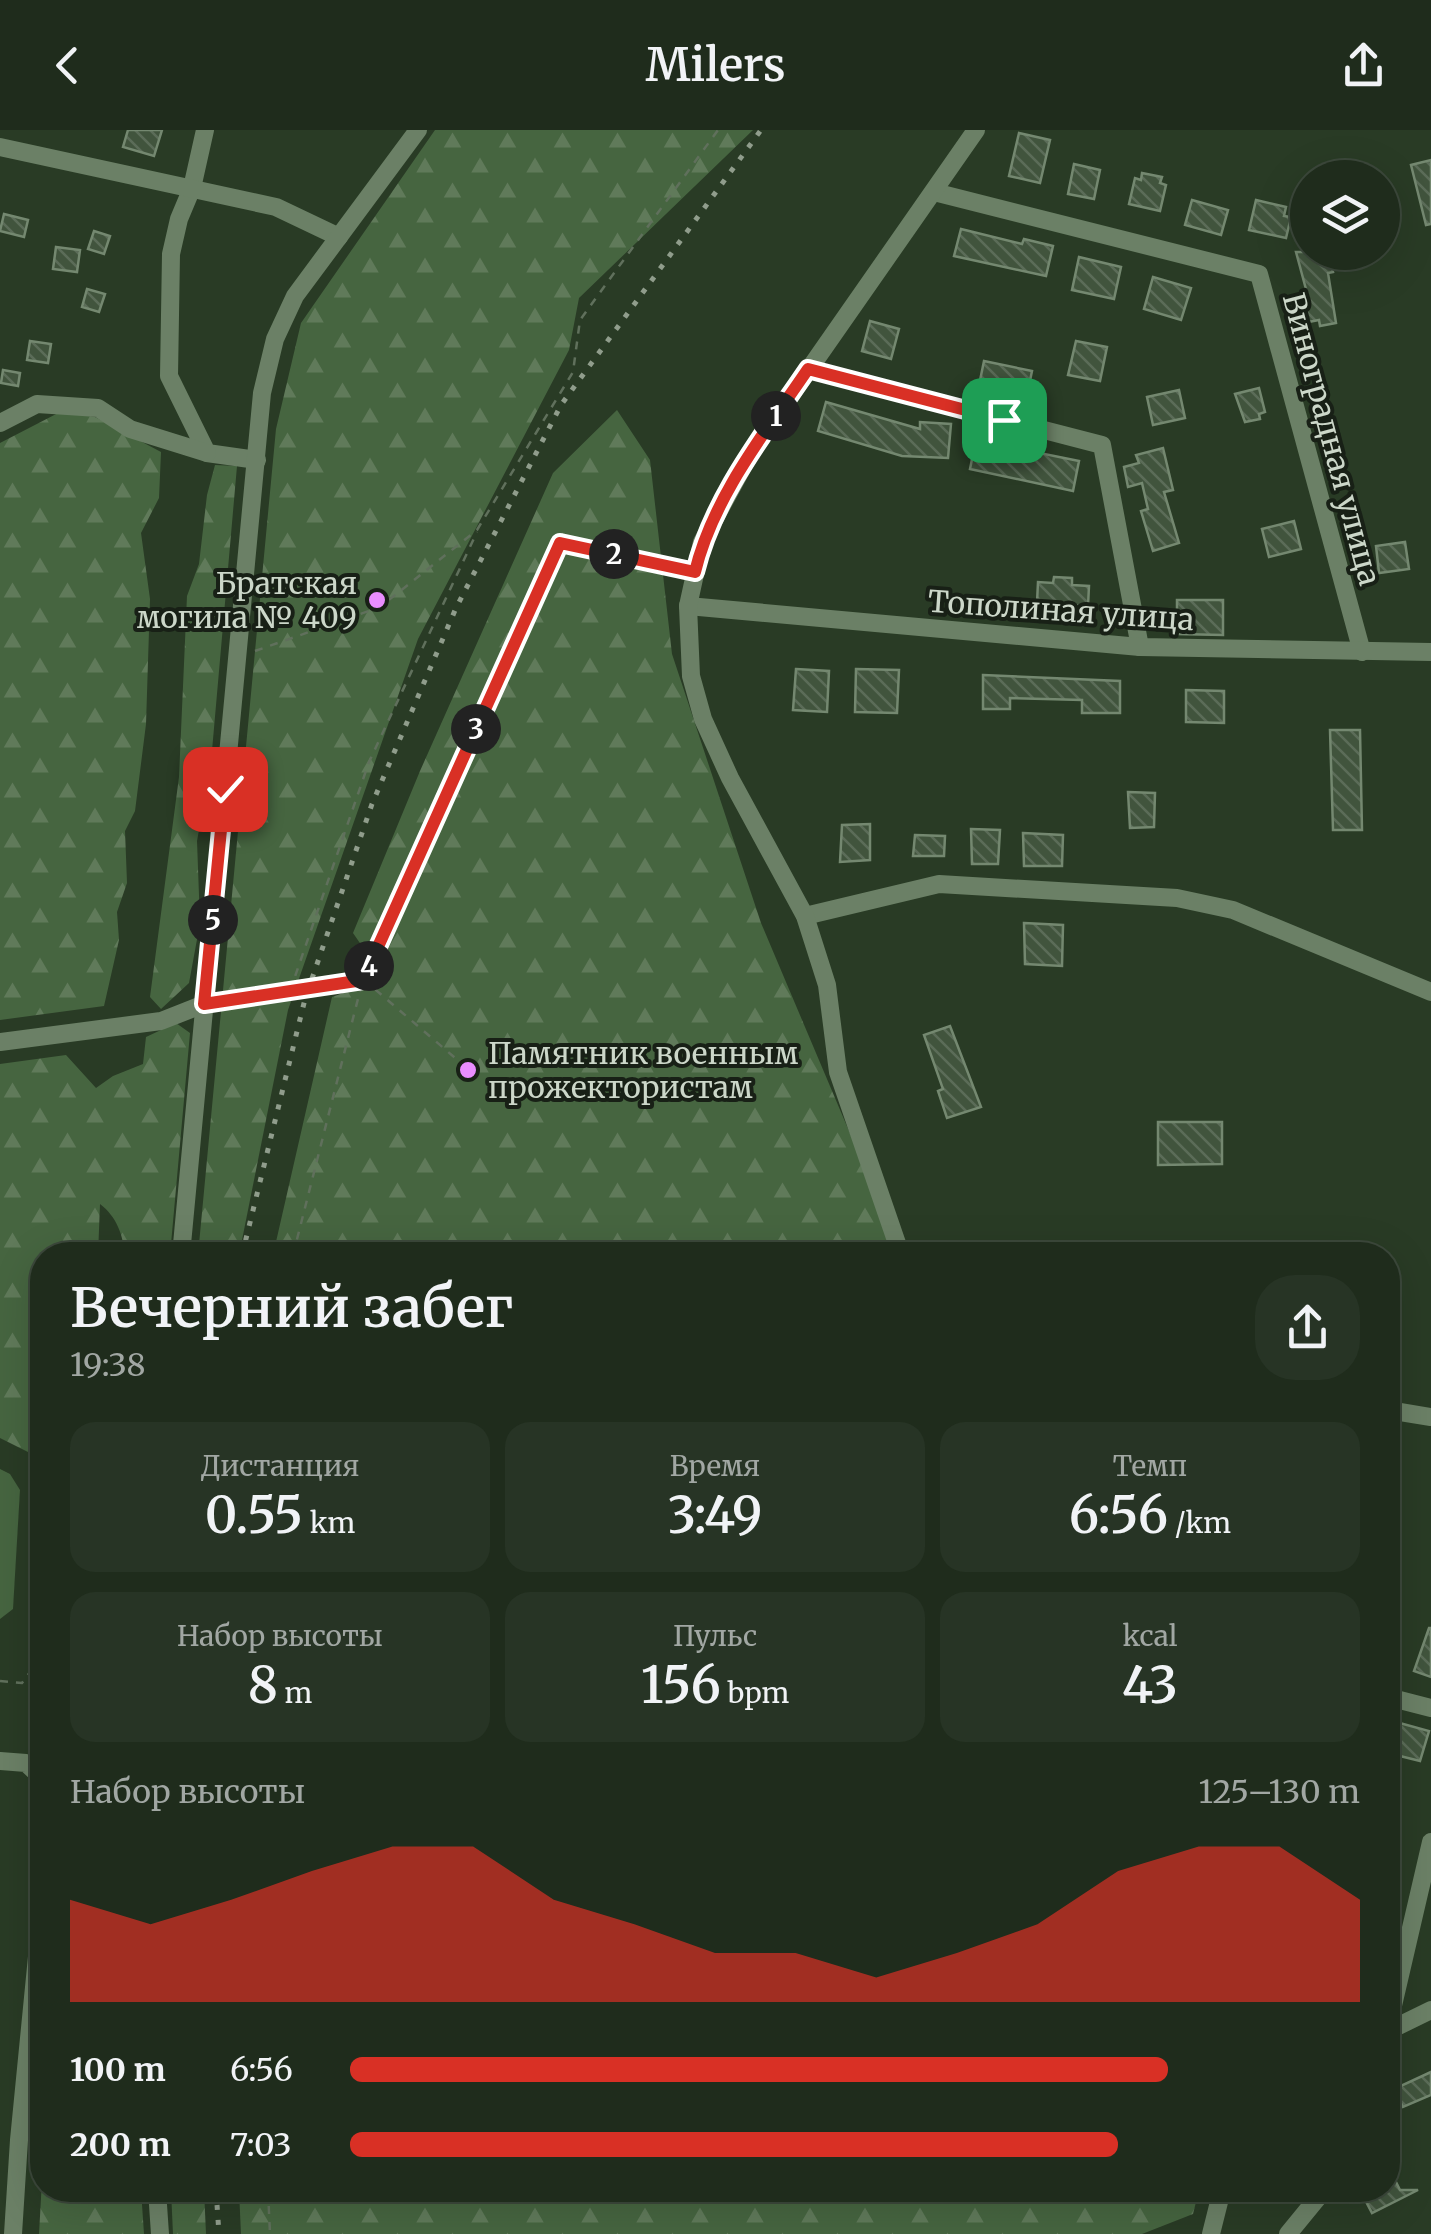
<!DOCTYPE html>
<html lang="ru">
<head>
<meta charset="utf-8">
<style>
	body { margin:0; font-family:Merriweather,serif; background:#273425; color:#f1f3f6; height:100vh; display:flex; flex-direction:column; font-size:38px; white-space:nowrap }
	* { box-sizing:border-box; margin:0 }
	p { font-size:32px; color:#a1a7a3 }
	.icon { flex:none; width:55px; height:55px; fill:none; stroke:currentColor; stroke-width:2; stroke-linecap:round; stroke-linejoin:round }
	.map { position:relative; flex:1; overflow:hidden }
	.sheet { position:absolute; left:30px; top:1112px; width:1370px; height:960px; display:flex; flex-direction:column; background:#1f2c1c; border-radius:40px; box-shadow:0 10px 40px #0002,0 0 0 2px #3c483b }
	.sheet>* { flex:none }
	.tools { position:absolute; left:1290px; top:30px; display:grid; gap:20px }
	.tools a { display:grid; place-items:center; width:110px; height:110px; border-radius:50%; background:#1f2c1c; box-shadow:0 10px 40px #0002,0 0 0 2px #3c483b; font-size:50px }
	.pin { position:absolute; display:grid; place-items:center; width:85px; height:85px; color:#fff; margin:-42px; border-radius:20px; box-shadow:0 5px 15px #0006 }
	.km { position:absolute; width:50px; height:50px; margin:-25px; border-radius:50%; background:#222; color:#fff; font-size:28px; line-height:50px; text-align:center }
	.round { display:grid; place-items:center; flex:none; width:105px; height:105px; border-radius:40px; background:#273425 }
	.overview { display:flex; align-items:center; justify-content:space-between; height:170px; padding:0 40px }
	h1 { font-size:55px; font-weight:600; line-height:75px }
	.metrics { display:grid; grid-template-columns:repeat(3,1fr); gap:15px; height:170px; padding:10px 40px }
	.metrics div { display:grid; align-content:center; border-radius:25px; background:#273425; text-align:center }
	.metrics b { font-size:50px; font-weight:600 }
	.metrics small { font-size:28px; font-weight:400 }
	.metrics p { font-size:28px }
	.chart { height:280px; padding:20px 40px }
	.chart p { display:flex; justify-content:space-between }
	.chart svg { width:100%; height:180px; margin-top:10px; fill:#d93025; opacity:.7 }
	ul { padding:0 40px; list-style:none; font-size:32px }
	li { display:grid; grid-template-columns:160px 120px 1fr; align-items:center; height:75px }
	li i { height:25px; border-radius:12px; background:#d93025 }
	header { display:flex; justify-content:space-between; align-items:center; height:130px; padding:0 40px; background:#1f2c1c; font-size:45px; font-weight:600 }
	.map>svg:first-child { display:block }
	.forest { fill:url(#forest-firs) }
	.pitch { fill:#466540 }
	.building { fill:url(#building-back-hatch); stroke:#748870; stroke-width:2.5 }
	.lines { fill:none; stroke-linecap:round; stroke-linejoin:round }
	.path { stroke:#60705c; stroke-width:2.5; stroke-dasharray:8 8; stroke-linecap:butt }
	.minor { stroke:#6b8066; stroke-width:18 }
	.rail { stroke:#909d8c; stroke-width:5; stroke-dasharray:5 10; stroke-linecap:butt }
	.route-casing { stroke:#fff; stroke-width:20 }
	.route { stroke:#d93025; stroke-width:12 }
	.poi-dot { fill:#e98dfe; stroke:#182016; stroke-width:4 }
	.labels { text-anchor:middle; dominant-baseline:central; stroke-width:8; stroke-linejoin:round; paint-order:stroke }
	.street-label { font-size:30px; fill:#ccd7c9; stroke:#182016 }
	.poi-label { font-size:30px; fill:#ccd7c9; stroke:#182016; text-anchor:end }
</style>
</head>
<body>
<header><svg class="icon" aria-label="back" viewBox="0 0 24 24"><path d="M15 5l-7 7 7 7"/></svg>Milers<svg class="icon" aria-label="share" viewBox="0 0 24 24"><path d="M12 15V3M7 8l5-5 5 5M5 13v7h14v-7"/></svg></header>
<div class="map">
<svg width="1431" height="2104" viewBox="0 0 1431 2104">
	<defs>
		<pattern id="forest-firs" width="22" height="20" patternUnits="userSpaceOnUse" patternTransform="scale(2.5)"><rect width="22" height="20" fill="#466540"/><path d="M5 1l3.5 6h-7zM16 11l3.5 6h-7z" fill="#607a5a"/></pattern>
		<pattern id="building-back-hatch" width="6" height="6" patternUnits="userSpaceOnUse" patternTransform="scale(2.5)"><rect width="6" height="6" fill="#41543d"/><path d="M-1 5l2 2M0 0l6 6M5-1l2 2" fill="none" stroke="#5b6c58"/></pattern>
	</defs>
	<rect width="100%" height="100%" fill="#293b25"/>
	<g class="forest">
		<path d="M 435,0 L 753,0 L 579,168 L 569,220 L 418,509 L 288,880 L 239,1125 L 198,1125 L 276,299 L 301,193 Z"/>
		<path d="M 617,280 L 650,330 L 672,524 L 761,793 L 879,1072 L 898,1125 L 273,1125 L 332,867 L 384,848 L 353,803 L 420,641 L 553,343 Z"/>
		<path d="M 62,281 L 95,287 L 161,322 L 159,368 L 141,403 L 150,469 L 146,594 L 135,681 L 125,701 L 127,753 L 117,782 L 119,810 L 104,876 L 0,890 L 0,313 Z"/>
		<path d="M 215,335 L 237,336 L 211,632 L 197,711 L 200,793 L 189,853 L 161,879 L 150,867 L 179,647 L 187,466 L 199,434 L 207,365 Z"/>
		<path d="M 176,893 L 190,903 L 170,1125 L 125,1125 C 123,1105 117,1087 100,1074 L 98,1125 L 42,1125 L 42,1329 L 0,1308 L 0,934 L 66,925 L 96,958 L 113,946 L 143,934 L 146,907 Z"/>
		<path d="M 42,2050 L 42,2060 L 141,2060 L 144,2104 L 39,2104 Z"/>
		<path d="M 171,2060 L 204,2060 L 206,2104 L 173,2104 Z"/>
		<path d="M 239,2060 L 1199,2060 L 1193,2084 L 1142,2104 L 241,2104 Z"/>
	</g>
	<path class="pitch" d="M 0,1339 L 10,1344 L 20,1360 L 13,1479 L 0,1489 Z"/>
	<g class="building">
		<path d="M 128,0 L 162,0 L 154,26 L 123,17 Z"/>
		<path d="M 1019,3 L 1050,10 L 1040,53 L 1009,46 Z"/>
		<path d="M 1431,30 L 1431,94 L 1426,95 L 1411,35 Z"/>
		<path d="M 1074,34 L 1100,40 L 1094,69 L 1068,64 Z"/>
		<path d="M 1142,43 L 1162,47 L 1160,53 L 1166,55 L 1160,81 L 1129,74 L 1135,48 L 1141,50 Z"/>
		<path d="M 1192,70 L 1228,80 L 1221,105 L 1185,95 Z"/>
		<path d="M 1256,70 L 1286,77 L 1284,86 L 1291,87 L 1286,108 L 1249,100 Z"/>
		<path d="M 4,84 L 28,90 L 24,107 L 0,101 Z"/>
		<path d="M 961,99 L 1022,114 L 1024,109 L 1053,116 L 1046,146 L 954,126 Z"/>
		<path d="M 94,101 L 110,106 L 104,124 L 88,119 Z"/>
		<path d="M 56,117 L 80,120 L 77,142 L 53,139 Z"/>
		<path d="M 1296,122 L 1334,122 L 1337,134 L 1331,135 L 1333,142 L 1328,143 L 1336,193 L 1320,196 L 1319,190 L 1303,193 L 1297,165 L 1307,163 Z"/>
		<path d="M 1079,127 L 1121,137 L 1114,169 L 1072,160 Z"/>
		<path d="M 1153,147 L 1191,158 L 1181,190 L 1144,179 Z"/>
		<path d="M 87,159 L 105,164 L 99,182 L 82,177 Z"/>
		<path d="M 870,191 L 899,199 L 891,229 L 862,221 Z"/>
		<path d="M 30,211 L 51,214 L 48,233 L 27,230 Z"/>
		<path d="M 1076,211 L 1107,217 L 1100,251 L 1068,245 Z"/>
		<path d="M 984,231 L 1032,241 L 1024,280 L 976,270 Z"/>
		<path d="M 3,240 L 20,243 L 18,256 L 1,253 Z"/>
		<path d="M 1259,258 L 1265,282 L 1259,284 L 1260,289 L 1245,292 L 1235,264 Z"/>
		<path d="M 1179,260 L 1185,288 L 1153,295 L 1147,267 Z"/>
		<path d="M 826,272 L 920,299 L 920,292 L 951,294 L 948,328 L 902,326 L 818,301 Z"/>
		<path d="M 976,310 L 1079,331 L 1073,361 L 970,339 Z"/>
		<path d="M 1163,318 L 1173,360 L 1164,362 L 1179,413 L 1153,421 L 1141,381 L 1148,379 L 1142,353 L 1128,357 L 1124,337 L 1139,333 L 1136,325 Z"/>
		<path d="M 1294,391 L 1301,419 L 1269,427 L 1262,399 Z"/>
		<path d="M 1405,412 L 1409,439 L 1379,443 L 1376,416 Z"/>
		<path d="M 1054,447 L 1072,448 L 1072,455 L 1089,456 L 1088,476 L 1068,475 L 1068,481 L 1051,480 L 1051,474 L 1037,473 L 1038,452 L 1053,453 Z"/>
		<path d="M 1177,470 L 1223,470 L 1223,505 L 1177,504 Z"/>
		<path d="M 796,539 L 829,541 L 827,582 L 793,580 Z"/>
		<path d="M 856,539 L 899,540 L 897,583 L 855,582 Z"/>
		<path d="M 983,545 L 1120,551 L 1120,583 L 1082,583 L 1082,570 L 1010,568 L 1010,579 L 983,579 Z"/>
		<path d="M 1186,560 L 1224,561 L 1224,593 L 1186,592 Z"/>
		<path d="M 1330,600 L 1360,600 L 1362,700 L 1333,700 Z"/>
		<path d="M 1128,662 L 1155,663 L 1154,697 L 1130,698 Z"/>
		<path d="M 870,694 L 870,730 L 840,732 L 842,695 Z"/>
		<path d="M 971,699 L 1000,700 L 998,734 L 972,734 Z"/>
		<path d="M 1023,703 L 1063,705 L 1062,736 L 1024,736 Z"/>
		<path d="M 915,705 L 945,706 L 944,726 L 913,726 Z"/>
		<path d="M 1024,793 L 1063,795 L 1062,836 L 1025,834 Z"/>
		<path d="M 950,896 L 981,977 L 947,988 L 938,961 L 943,959 L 924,905 Z"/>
		<path d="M 1158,992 L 1222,992 L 1222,1034 L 1158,1035 Z"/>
		<path d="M 1429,1498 L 1431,1498 L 1431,1547 L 1414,1541 Z"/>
		<path d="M 1396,1592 L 1429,1601 L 1420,1631 L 1388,1623 Z"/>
		<path d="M 1431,1942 L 1431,1965 L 1403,1977 L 1394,1959 Z"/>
		<path d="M 1388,2036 L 1400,2060 L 1418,2060 L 1372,2083 L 1360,2060 L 1388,2060 Z"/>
	</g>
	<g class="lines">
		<g class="path">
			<path d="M 255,521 L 380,477 L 477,400 L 573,242 L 580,190 L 718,0"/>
			<path d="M 290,861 L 369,632 L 477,402"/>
			<path d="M 221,871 L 363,849 L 461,933"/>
			<path d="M 293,1125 L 363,849 L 560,413 L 677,438"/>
			<path d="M 0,1551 L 22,1553 L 42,1526"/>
			<path d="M 268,2060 L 270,2104"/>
		</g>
		<g class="minor">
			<path d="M 205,0 L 192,58 L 179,89 L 171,124 L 169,246 L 207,323 L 257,330"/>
			<path d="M 0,17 L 276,77 L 339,107"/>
			<path d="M 934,62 L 1259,144 L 1362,522"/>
			<path d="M 808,239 L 1102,315 L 1140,517"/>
			<path d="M 0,293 L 37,274 L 98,278 L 130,299 L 207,323"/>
			<path d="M 688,476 L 1140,517 L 1431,522"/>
			<path d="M 805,786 L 939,754 L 1177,768 L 1233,780 L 1431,862"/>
			<path d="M 0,912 L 161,891 L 204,874"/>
			<path d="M 181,1125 L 262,263 L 275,209 L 295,166 L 418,0"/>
			<path d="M 901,1125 L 838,942 L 827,855 L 805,786 L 730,648 L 703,589 L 691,546 L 688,476 L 702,412 L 750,324 L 976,0"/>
			<path d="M 1388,1280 L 1431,1287"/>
			<path d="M 1388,1567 L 1431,1578"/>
			<path d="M 0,1631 L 26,1633 L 42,1648"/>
			<path d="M 1388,1897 L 1431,1712"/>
			<path d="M 1388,1901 L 1431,1880"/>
			<path d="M 157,2060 L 160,2104"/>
			<path d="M 13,2104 L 19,2010 L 42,1776"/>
			<path d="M 1211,2104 L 1222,2060"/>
			<path d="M 1288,2104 L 1324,2060"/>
		</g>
		<g class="rail">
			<path d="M 242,1125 L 305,869 L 372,674 L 456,478 L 561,275 L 761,0"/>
			<path d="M 216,2060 L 219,2104"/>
		</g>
	</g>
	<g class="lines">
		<g class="route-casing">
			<path id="route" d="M 225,659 L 204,874 L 363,850 L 560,413 L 695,442 C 713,367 766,301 808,239 L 1004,290"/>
		</g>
		<use href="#route" class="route"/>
	</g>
	<g class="poi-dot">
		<circle cx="377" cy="470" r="10"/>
		<circle cx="468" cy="940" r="10"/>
	</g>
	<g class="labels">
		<g class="street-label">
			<text transform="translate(1332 309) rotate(75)">Виноградная улица</text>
			<text transform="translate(1061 480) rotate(4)">Тополиная улица</text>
		</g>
		<g class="poi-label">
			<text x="357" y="453">Братская<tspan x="357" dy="34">могила № 409</tspan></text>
			<text x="488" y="923" text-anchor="start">Памятник военным<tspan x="488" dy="34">прожектористам</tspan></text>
		</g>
	</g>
</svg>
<div class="tools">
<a><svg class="icon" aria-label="layers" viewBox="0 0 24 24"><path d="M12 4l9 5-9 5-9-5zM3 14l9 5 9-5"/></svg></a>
</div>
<div class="pin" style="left:1004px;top:290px;background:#1e9e55"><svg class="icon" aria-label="arrive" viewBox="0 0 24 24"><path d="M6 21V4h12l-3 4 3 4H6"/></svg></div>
<div class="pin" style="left:225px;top:659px;background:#d93025"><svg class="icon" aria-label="check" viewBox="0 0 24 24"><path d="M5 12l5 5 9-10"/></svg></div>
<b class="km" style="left:776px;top:286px">1</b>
<b class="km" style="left:614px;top:424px">2</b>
<b class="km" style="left:476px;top:599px">3</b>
<b class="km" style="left:369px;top:836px">4</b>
<b class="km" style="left:213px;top:790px">5</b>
<section class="sheet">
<div class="overview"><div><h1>Вечерний забег</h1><p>19:38</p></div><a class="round"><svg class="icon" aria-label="share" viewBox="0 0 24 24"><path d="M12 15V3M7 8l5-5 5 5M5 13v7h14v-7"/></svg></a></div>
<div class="metrics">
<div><p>Дистанция</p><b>0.55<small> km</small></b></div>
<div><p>Время</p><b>3:49</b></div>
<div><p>Темп</p><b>6:56<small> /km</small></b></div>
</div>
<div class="metrics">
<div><p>Набор высоты</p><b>8<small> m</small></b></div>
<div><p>Пульс</p><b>156<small> bpm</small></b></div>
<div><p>kcal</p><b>43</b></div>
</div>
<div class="chart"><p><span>Набор высоты</span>125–130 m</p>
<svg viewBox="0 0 160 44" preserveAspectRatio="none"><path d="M0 44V19L10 25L20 19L30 12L40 6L50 6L60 19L70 25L80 32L90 32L100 38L110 32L120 25L130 12L140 6L150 6L160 19V44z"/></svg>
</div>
<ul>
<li><b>100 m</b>6:56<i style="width:81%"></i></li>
<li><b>200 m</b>7:03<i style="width:76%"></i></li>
</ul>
</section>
</div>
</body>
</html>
